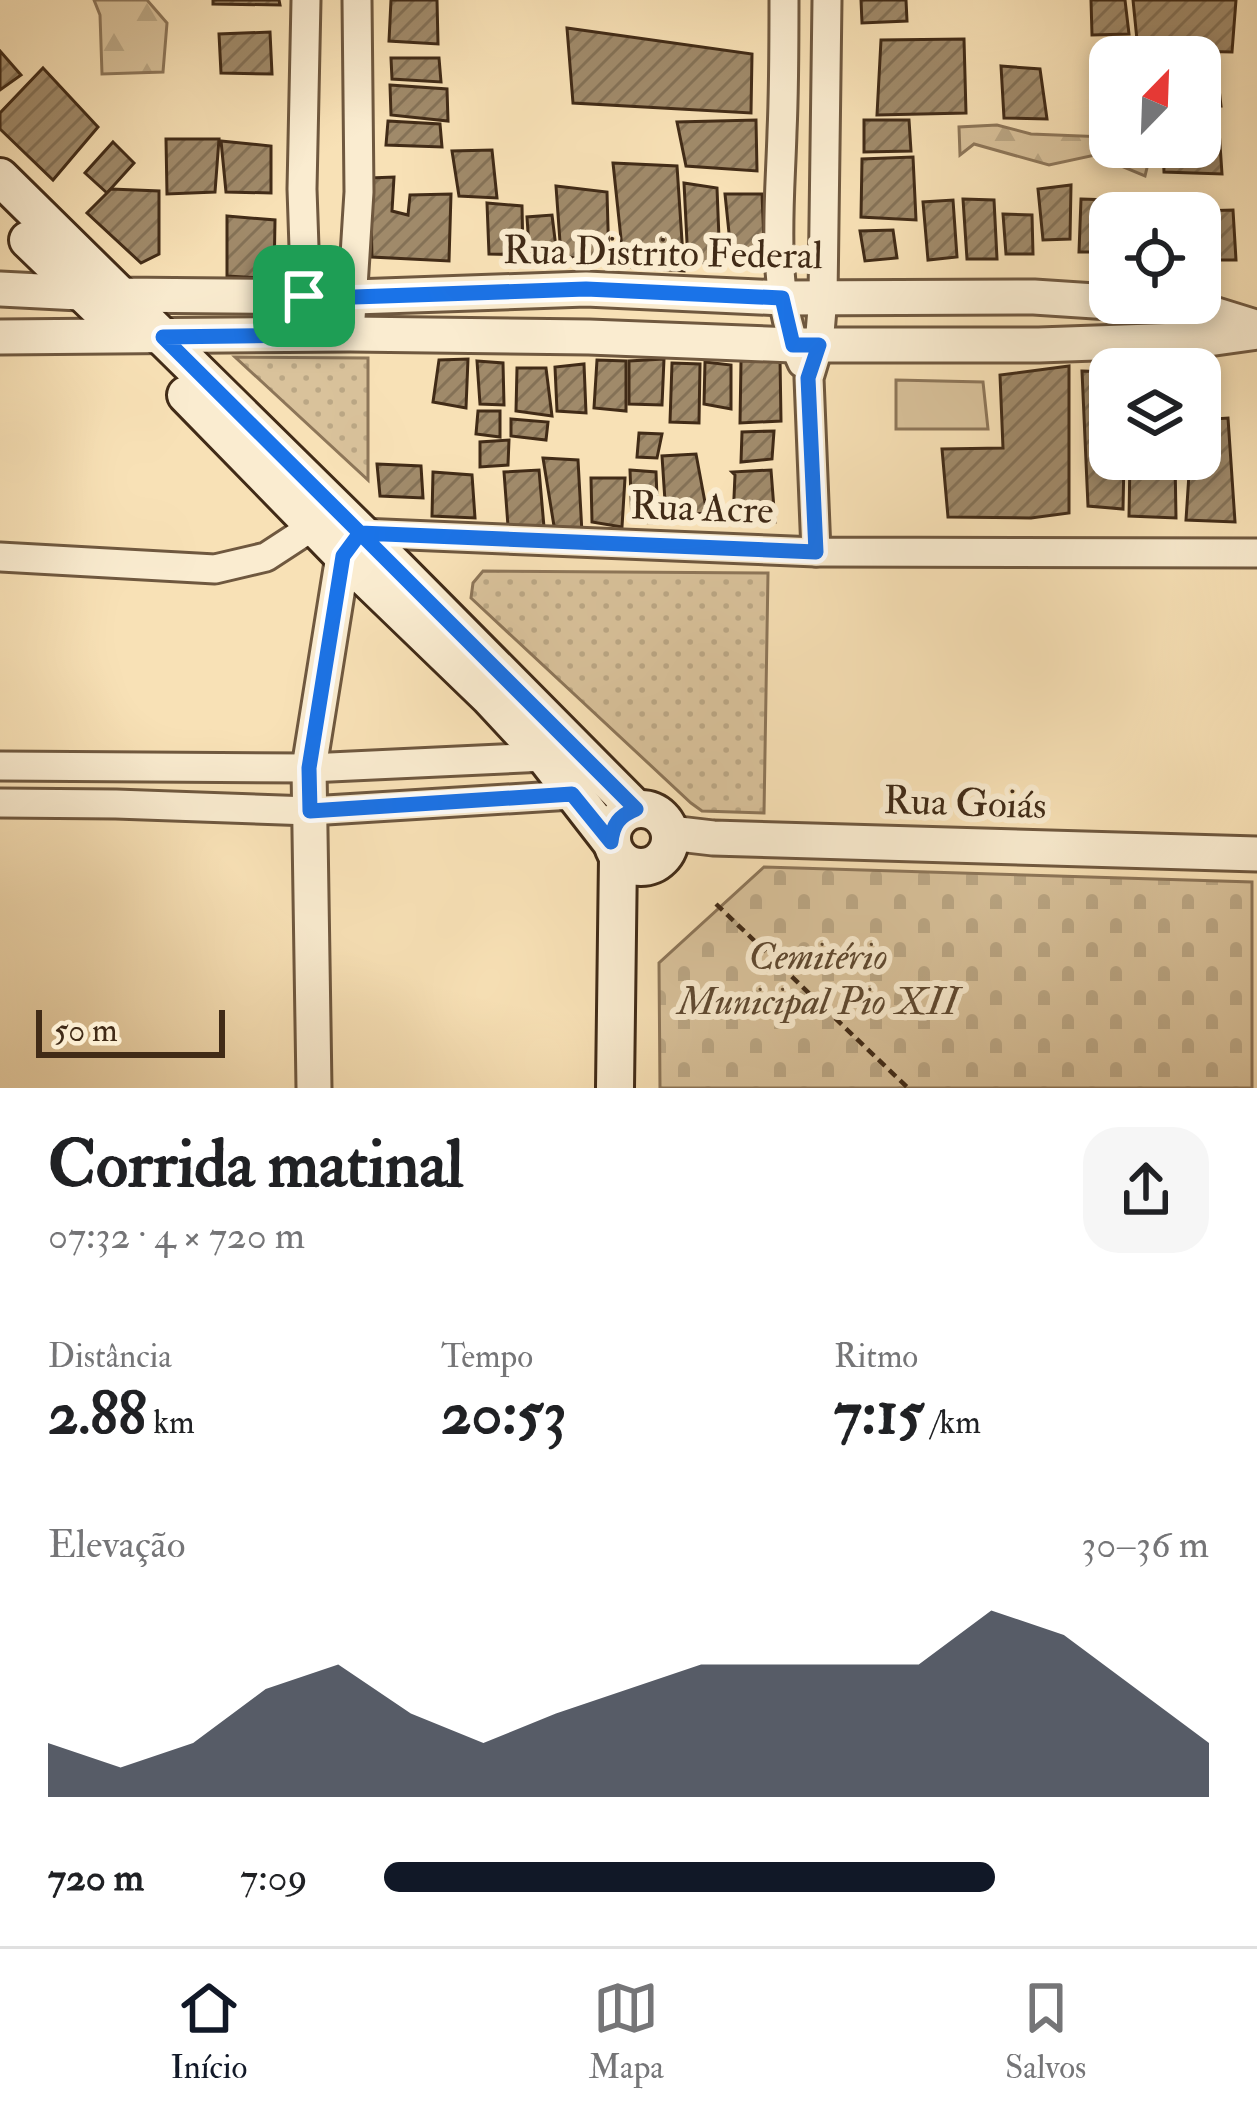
<!DOCTYPE html>
<html lang="pt">
<head>
<meta charset="utf-8">
<style>
	body { margin:0; font-family:"IM FELL Double Pica",serif; background:#f6f6f6; color:#202124; height:100vh; display:flex; flex-direction:column; font-size:45px; white-space:nowrap }
	* { box-sizing:border-box; margin:0 }
	p { font-size:39px; color:#757577 }
	.icon { flex:none; width:66px; height:66px; fill:none; stroke:currentColor; stroke-width:2; stroke-linecap:round; stroke-linejoin:round }
	.map { position:relative; height:1088px; overflow:hidden }
	.sheet { display:flex; flex-direction:column; background:#fff; flex:1 }
	.sheet>* { flex:none }
	.needle { width:78px; rotate:23deg }
	.controls { position:absolute; left:1089px; top:36px; display:grid; gap:24px }
	.controls a { display:grid; place-items:center; width:132px; height:132px; border-radius:24px; background:#fff; box-shadow:0 6px 18px #0003; font-size:60px }
	.scale { position:absolute; left:36px; bottom:30px; width:189px; box-sizing:border-box; padding-left:12px; border:6px solid #412b17; border-top:0; font-size:33px; line-height:42px; white-space:nowrap; color:#412b17; -webkit-text-stroke:9px #faecd0; paint-order:stroke }
	.pin { position:absolute; display:grid; place-items:center; width:102px; height:102px; color:#fff; margin:-51px; border-radius:24px; box-shadow:0 6px 18px #0006 }
	.round { display:grid; place-items:center; flex:none; width:126px; height:126px; border-radius:36px; background:#f6f6f6 }
	.summary { display:flex; align-items:center; justify-content:space-between; height:204px; padding:0 48px }
	h1 { font-size:66px; font-weight:700; line-height:90px }
	.figures { display:grid; grid-template-columns:repeat(3,1fr); gap:18px; height:204px; padding:12px 48px }
	.figures div { display:grid; align-content:center }
	.figures b { font-size:60px; font-weight:700 }
	.figures small { font-size:33px; font-weight:400 }
	.figures p { font-size:33px }
	.chart { height:336px; padding:24px 48px }
	.chart p { display:flex; justify-content:space-between }
	.chart svg { width:100%; height:216px; margin-top:12px; fill:#111827; opacity:.7 }
	ul { padding:0 48px; list-style:none; font-size:39px }
	li { display:grid; grid-template-columns:192px 144px 1fr; align-items:center; height:90px }
	li i { height:30px; border-radius:15px; background:#111827 }
	.menu { display:flex; justify-content:space-around; align-items:center; height:168px; border-top:3px solid #e0e0e0; background:#fff; font-size:33px; color:#757577 }
	.menu a { display:grid; justify-items:center; gap:6px }
	.menu .selected { color:#111827 }
	.map>svg:first-child { display:block }
	.grass { fill:#d9c29b; stroke:#8d7659; stroke-width:3 }
	.forest { fill:url(#forest-firs); stroke:#8d7659; stroke-width:3 }
	.cemetery { fill:url(#cemetery-stones); stroke:#8d7659; stroke-width:3 }
	.park { fill:url(#park-dots); stroke:#8d7659; stroke-width:3 }
	.building { fill:url(#building-hatch); stroke:#412b17; stroke-width:3 }
	.lines { fill:none; stroke-linecap:round; stroke-linejoin:round }
	.minor-casing { stroke:#6f583f; stroke-width:33 }
	.tertiary-casing { stroke:#6f583f; stroke-width:39 }
	.secondary-casing { stroke:#412b17; stroke-width:42 }
	.path { stroke:#412b17; stroke-width:4.5; stroke-dasharray:9 6; stroke-linecap:butt }
	.minor { stroke:#faecd0; stroke-width:27 }
	.tertiary { stroke:#faecd0; stroke-width:33 }
	.secondary { stroke:#faecd0; stroke-width:36 }
	.route-casing { stroke:#fff; stroke-width:24 }
	.route { stroke:#1a73e8; stroke-width:15 }
	.labels { text-anchor:middle; dominant-baseline:central; stroke-width:12; stroke-linejoin:round; paint-order:stroke }
	.street-label { font-size:39px; fill:#412b17; stroke:#faecd0 }
	.park-label { font-size:39px; font-style:italic; fill:#5f4931; stroke:#faecd0 }
</style>
</head>
<body>
<div class="map">
<svg width="1257" height="1088" viewBox="0 0 1257 1088">
	<defs>
		<pattern id="forest-firs" width="22" height="20" patternUnits="userSpaceOnUse" patternTransform="scale(3)"><rect width="22" height="20" fill="#d9c29b"/><path d="M5 1l3.5 6h-7zM16 11l3.5 6h-7z" fill="#bba785"/></pattern>
		<pattern id="cemetery-stones" width="16" height="16" patternUnits="userSpaceOnUse" patternTransform="scale(3)"><rect width="16" height="16" fill="#d9c29b"/><path d="M2 7V4a2 2 0 0 1 4 0v3zM10 15v-3a2 2 0 0 1 4 0v3z" fill="#bba785"/></pattern>
		<pattern id="park-dots" width="8" height="8" patternUnits="userSpaceOnUse" patternTransform="scale(3)"><rect width="8" height="8" fill="#d9c29b"/><path d="M2 2h.1M6 6h.1" fill="none" stroke="#bba785" stroke-width="1.8" stroke-linecap="round"/></pattern>
		<pattern id="building-hatch" width="6" height="6" patternUnits="userSpaceOnUse" patternTransform="scale(3)"><rect width="6" height="6" fill="#a08a6a"/><path d="M-1 1l2-2M0 6l6-6M5 7l2-2" fill="none" stroke="#847156"/></pattern>
	</defs>
	<rect width="100%" height="100%" fill="#f8e1b6"/>
	<filter id="stains"><feTurbulence type="fractalNoise" baseFrequency=".00167" numOctaves="4"/><feColorMatrix values="0 0 0 0 .2 0 0 0 0 .09 0 0 0 0 .02 0 0 0 .5 -.17"/></filter>
	<radialGradient id="worn" r=".72"><stop offset=".6" stop-color="#630" stop-opacity="0"/><stop offset="1" stop-color="#630" stop-opacity=".3"/></radialGradient>
	<path class="grass" d="M 896,380 L 983,382 L 988,429 L 896,429 Z"/>
	<g class="forest">
		<path d="M 94,0 L 147,0 L 167,23 L 163,72 L 102,74 L 100,15 Z"/>
		<path d="M 1103,71 L 1110,79 L 1110,147 L 1152,147 L 1145,176 L 1095,155 L 1049,165 L 974,144 L 960,155 L 959,127 L 997,125 L 1031,134 L 1105,137 L 1098,117 Z"/>
	</g>
	<path class="cemetery" d="M 764,867 L 1252,882 L 1252,1088 L 660,1088 L 659,963 Z"/>
	<g class="park">
		<path d="M 235,357 L 368,358 L 368,480 Z"/>
		<path d="M 483,571 L 768,573 L 764,813 L 702,811 L 691,803 L 471,598 L 473,583 Z"/>
	</g>
	<g class="building">
		<path d="M 213,0 L 279,0 L 280,5 L 213,4 Z"/>
		<path d="M 391,0 L 437,0 L 438,44 L 389,41 Z"/>
		<path d="M 861,0 L 906,0 L 907,21 L 862,23 Z"/>
		<path d="M 1091,0 L 1125,0 L 1129,34 L 1092,35 Z"/>
		<path d="M 1133,0 L 1236,0 L 1232,52 L 1138,50 Z"/>
		<path d="M 567,28 L 752,54 L 751,113 L 573,103 Z"/>
		<path d="M 270,32 L 272,74 L 221,73 L 219,34 Z"/>
		<path d="M 964,39 L 966,113 L 877,115 L 881,40 Z"/>
		<path d="M 0,51 L 21,75 L 0,90 Z"/>
		<path d="M 391,58 L 439,58 L 441,82 L 392,79 Z"/>
		<path d="M 1001,66 L 1040,69 L 1047,119 L 1004,118 Z"/>
		<path d="M 43,68 L 98,127 L 53,180 L 0,129 L 0,113 Z"/>
		<path d="M 1200,71 L 1217,71 L 1221,106 L 1200,107 Z"/>
		<path d="M 390,85 L 447,89 L 448,121 L 391,115 Z"/>
		<path d="M 756,120 L 757,171 L 686,166 L 677,122 Z"/>
		<path d="M 864,120 L 909,120 L 911,151 L 864,152 Z"/>
		<path d="M 388,121 L 440,124 L 442,147 L 386,145 Z"/>
		<path d="M 1200,130 L 1219,130 L 1222,174 L 1164,172 L 1163,147 L 1200,147 Z"/>
		<path d="M 166,139 L 219,139 L 215,192 L 167,194 Z"/>
		<path d="M 221,141 L 271,146 L 271,193 L 226,192 Z"/>
		<path d="M 113,142 L 134,163 L 107,193 L 85,173 Z"/>
		<path d="M 492,150 L 497,198 L 459,196 L 452,151 Z"/>
		<path d="M 913,157 L 916,220 L 861,217 L 862,159 Z"/>
		<path d="M 613,163 L 677,166 L 684,271 L 624,267 Z"/>
		<path d="M 394,177 L 392,211 L 408,215 L 410,195 L 451,194 L 449,261 L 372,257 L 370,178 Z"/>
		<path d="M 684,183 L 717,188 L 720,264 L 688,262 Z"/>
		<path d="M 1071,185 L 1070,239 L 1043,240 L 1038,189 Z"/>
		<path d="M 556,186 L 607,192 L 609,263 L 561,256 Z"/>
		<path d="M 111,189 L 159,191 L 159,254 L 141,263 L 87,213 Z"/>
		<path d="M 725,194 L 762,194 L 765,265 L 732,262 Z"/>
		<path d="M 963,199 L 994,200 L 997,259 L 967,259 Z"/>
		<path d="M 1081,199 L 1110,200 L 1110,252 L 1079,252 Z"/>
		<path d="M 953,200 L 957,257 L 928,260 L 923,202 Z"/>
		<path d="M 487,203 L 522,206 L 523,255 L 489,254 Z"/>
		<path d="M 1233,210 L 1236,260 L 1200,260 L 1200,211 Z"/>
		<path d="M 1003,214 L 1032,215 L 1033,254 L 1006,254 Z"/>
		<path d="M 552,215 L 558,264 L 530,263 L 527,217 Z"/>
		<path d="M 227,216 L 275,220 L 274,279 L 227,276 Z"/>
		<path d="M 893,230 L 897,258 L 865,261 L 860,231 Z"/>
		<path d="M 780,358 L 781,421 L 740,423 L 741,361 Z"/>
		<path d="M 468,359 L 466,408 L 433,402 L 439,360 Z"/>
		<path d="M 664,359 L 662,405 L 629,404 L 629,361 Z"/>
		<path d="M 597,360 L 626,361 L 626,411 L 594,408 Z"/>
		<path d="M 477,361 L 503,363 L 504,405 L 480,404 Z"/>
		<path d="M 705,362 L 731,365 L 731,409 L 704,404 Z"/>
		<path d="M 672,363 L 700,364 L 699,423 L 670,422 Z"/>
		<path d="M 584,364 L 586,413 L 557,411 L 555,367 Z"/>
		<path d="M 1069,366 L 1069,513 L 1031,518 L 948,517 L 942,449 L 1003,448 L 1000,375 Z"/>
		<path d="M 517,368 L 546,368 L 552,416 L 516,411 Z"/>
		<path d="M 1082,371 L 1110,372 L 1110,459 L 1124,459 L 1123,509 L 1088,506 Z"/>
		<path d="M 478,411 L 500,411 L 500,437 L 476,434 Z"/>
		<path d="M 1228,418 L 1235,522 L 1186,520 L 1190,459 L 1200,459 L 1200,420 Z"/>
		<path d="M 511,419 L 548,422 L 546,440 L 511,436 Z"/>
		<path d="M 774,431 L 772,459 L 741,462 L 742,432 Z"/>
		<path d="M 639,433 L 662,434 L 657,458 L 637,457 Z"/>
		<path d="M 509,440 L 508,465 L 480,467 L 480,442 Z"/>
		<path d="M 696,454 L 707,513 L 666,516 L 662,456 Z"/>
		<path d="M 543,458 L 578,460 L 582,533 L 554,526 Z"/>
		<path d="M 1130,459 L 1175,459 L 1176,518 L 1129,516 Z"/>
		<path d="M 377,464 L 421,466 L 423,498 L 380,496 Z"/>
		<path d="M 539,470 L 544,527 L 508,526 L 504,472 Z"/>
		<path d="M 630,470 L 656,472 L 658,523 L 632,522 Z"/>
		<path d="M 771,470 L 775,522 L 733,520 L 735,475 L 732,472 Z"/>
		<path d="M 433,472 L 472,475 L 475,518 L 432,516 Z"/>
		<path d="M 591,478 L 625,478 L 622,527 L 592,522 Z"/>
	</g>
	<g class="lines">
		<g class="minor-casing">
			<g id="minor">
				<path d="M 306,0 L 302,189 L 307,335"/>
				<path d="M 784,0 C 784,44 784,88 782,132 C 780,207 769,293 802,363"/>
				<path d="M 350,334 L 359,192 L 357,0"/>
				<path d="M 360,533 L 816,552 L 1257,553"/>
				<path d="M 816,552 L 809,378 L 819,345 L 823,297 L 827,0"/>
				<path d="M 0,557 L 215,569 L 266,557 L 315,525"/>
				<path d="M 0,766 L 309,768 L 545,757"/>
				<path d="M 0,803 L 116,804 L 310,811 L 572,795"/>
			</g>
		</g>
		<g class="tertiary-casing">
			<g id="tertiary">
				<path d="M 0,289 L 119,295 L 354,297 L 586,289 L 782,298 L 1034,297 L 1110,302"/>
				<path d="M 1123,303 L 1194,308 L 1255,327"/>
				<path d="M 0,337 L 350,334 L 589,337 L 793,345 L 1039,345 L 1208,339 L 1257,332"/>
				<path d="M 670,833 L 713,838 L 1257,854"/>
				<path d="M 314,1088 L 309,768 L 343,556 L 356,539"/>
			</g>
		</g>
		<g class="secondary-casing">
			<g id="secondary">
				<path d="M 0,177 L 397,568 L 636,809"/>
				<path d="M 28,240 L 118,327"/>
				<path d="M 186,395 L 343,556 L 489,697 L 545,757 L 611,842"/>
				<circle cx="641" cy="838" r="29"/>
				<path d="M 615,1088 L 618,857"/>
			</g>
		</g>
		<path class="path" d="M 716,904 L 908,1088"/>
		<use href="#minor" class="minor"/>
		<use href="#tertiary" class="tertiary"/>
		<use href="#secondary" class="secondary"/>
	</g>
	<g class="lines">
		<g class="route-casing">
			<path id="route" d="M 304,296 L 307,335 L 163,337 L 360,533 L 343,556 L 309,768 L 310,811 L 572,794 L 611,842 C 613,824 619,816 636,809 L 360,533 L 816,552 L 808,378 L 819,345 L 793,345 L 782,298 L 586,289 L 354,297 L 304,296"/>
		</g>
		<use href="#route" class="route"/>
	</g>
	<g class="labels">
		<g class="street-label">
			<text transform="translate(663 253) rotate(1)">Rua Distrito Federal</text>
			<text transform="translate(702 508) rotate(2)">Rua Acre</text>
			<text transform="translate(965 803) rotate(2)">Rua Goiás</text>
		</g>
		<g class="park-label">
			<text x="818" y="956">Cemitério<tspan x="818" dy="45">Municipal Pio XII</tspan></text>
		</g>
	</g>
	<rect width="100%" height="100%" filter="url(#stains)"/>
	<rect width="100%" height="100%" fill="url(#worn)"/>
</svg>
<div class="controls">
<a><svg class="needle" viewBox="-14 -14 28 28"><path d="M0-13l5 13h-10z" fill="#e53935"/><path d="M0 13l5-13h-10z" fill="#757577"/></svg></a>
<a><svg class="icon" aria-label="locate" viewBox="0 0 24 24"><circle cx="12" cy="12" r="6"/><path d="M12 2v4M12 18v4M2 12h4M18 12h4"/></svg></a>
<a><svg class="icon" aria-label="layers" viewBox="0 0 24 24"><path d="M12 4l9 5-9 5-9-5zM3 14l9 5 9-5"/></svg></a>
</div>
<div class="scale">50 m</div>
<div class="pin" style="left:304px;top:296px;background:#1e9e55"><svg class="icon" aria-label="arrive" viewBox="0 0 24 24"><path d="M6 21V4h12l-3 4 3 4H6"/></svg></div>
</div>
<section class="sheet">
<div class="summary"><div><h1>Corrida matinal</h1><p>07:32 · 4 × 720 m</p></div><a class="round"><svg class="icon" aria-label="share" viewBox="0 0 24 24"><path d="M12 15V3M7 8l5-5 5 5M5 13v7h14v-7"/></svg></a></div>
<div class="figures">
<div><p>Distância</p><b>2.88<small> km</small></b></div>
<div><p>Tempo</p><b>20:53</b></div>
<div><p>Ritmo</p><b>7:15<small> /km</small></b></div>
</div>
<div class="chart"><p><span>Elevação</span>30–36 m</p>
<svg viewBox="0 0 160 44" preserveAspectRatio="none"><path d="M0 44V33L10 38L20 33L30 22L40 17L50 27L60 33L70 27L80 22L90 17L100 17L110 17L120 17L130 6L140 11L150 22L160 33V44z"/></svg>
</div>
<ul>
<li><b>720 m</b>7:09<i style="width:74%"></i></li>
</ul>
</section>
<nav class="menu">
<a class="selected"><svg class="icon" aria-label="home" viewBox="0 0 24 24"><path d="M3 11l9-7 9 7M6 9v11h12V9"/></svg>Início</a>
<a><svg class="icon" aria-label="map" viewBox="0 0 24 24"><path d="M3 6l6-2 6 2 6-2v14l-6 2-6-2-6 2zM9 4v14M15 6v14"/></svg>Mapa</a>
<a><svg class="icon" aria-label="saved" viewBox="0 0 24 24"><path d="M7 4h10v16l-5-4-5 4z"/></svg>Salvos</a>
</nav>
</body>
</html>
